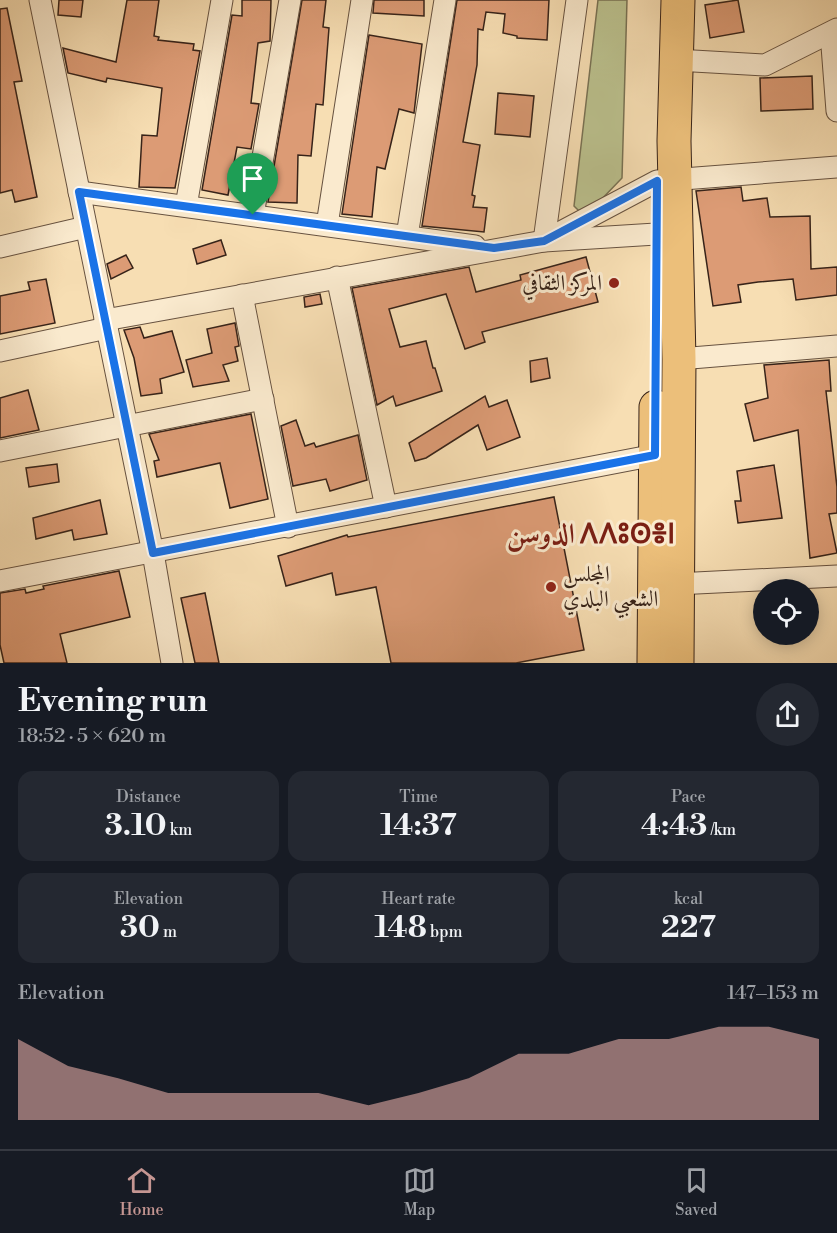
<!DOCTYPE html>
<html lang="en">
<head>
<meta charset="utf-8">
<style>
	body { margin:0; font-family:"Libre Bodoni",Amiri,"Noto Sans Tifinagh",serif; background:#242831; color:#f1f3f6; height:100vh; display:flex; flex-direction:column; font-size:22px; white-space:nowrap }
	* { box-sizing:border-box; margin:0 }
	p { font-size:20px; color:#9ea1a6 }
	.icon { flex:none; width:33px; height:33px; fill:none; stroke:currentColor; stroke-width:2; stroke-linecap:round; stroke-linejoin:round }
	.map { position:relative; height:663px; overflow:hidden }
	.sheet { display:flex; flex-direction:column; background:#171b24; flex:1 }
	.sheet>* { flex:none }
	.buttons { position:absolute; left:753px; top:579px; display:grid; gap:12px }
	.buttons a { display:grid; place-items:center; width:66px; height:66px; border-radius:50%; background:#171b24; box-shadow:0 3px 15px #0003; font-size:30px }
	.pin { position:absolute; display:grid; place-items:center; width:51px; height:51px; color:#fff; margin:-62px -26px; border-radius:50% 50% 50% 0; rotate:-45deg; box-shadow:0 0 6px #0007 }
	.pin .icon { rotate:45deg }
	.round { display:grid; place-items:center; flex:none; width:63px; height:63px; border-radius:32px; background:#242831 }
	.headline { display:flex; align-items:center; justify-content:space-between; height:102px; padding:0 18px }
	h1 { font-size:33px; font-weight:800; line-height:45px }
	.stats { display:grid; grid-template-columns:repeat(3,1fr); gap:9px; height:102px; padding:6px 18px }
	.stats div { display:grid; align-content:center; border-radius:15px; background:#242831; text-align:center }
	.stats b { font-size:30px; font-weight:800 }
	.stats small { font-size:16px; font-weight:400 }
	.stats p { font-size:16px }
	.chart { height:168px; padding:12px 18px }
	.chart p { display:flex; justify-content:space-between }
	.chart svg { width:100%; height:108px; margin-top:6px; fill:#c59692; opacity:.7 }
	.dock { display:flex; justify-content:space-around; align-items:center; height:84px; border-top:2px solid #363941; background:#171b24; font-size:16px; color:#9ea1a6 }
	.dock a { display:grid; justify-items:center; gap:3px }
	.dock .active { color:#c59692 }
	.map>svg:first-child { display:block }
	.green { fill:#bbc18e; stroke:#797254; stroke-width:1.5 }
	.building { fill:#dc9b75; stroke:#372319; stroke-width:1.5 }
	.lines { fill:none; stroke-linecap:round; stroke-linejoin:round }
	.street-casing { stroke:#675240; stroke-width:23 }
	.primary-casing { stroke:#372319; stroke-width:35 }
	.street { stroke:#faeace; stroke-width:21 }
	.primary { stroke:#ecbf7a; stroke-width:33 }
	.route-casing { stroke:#fff; stroke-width:12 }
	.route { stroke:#1a73e8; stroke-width:8 }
	.poi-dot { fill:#8f2418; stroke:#faeace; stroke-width:2 }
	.labels { text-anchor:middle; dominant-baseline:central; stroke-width:6; stroke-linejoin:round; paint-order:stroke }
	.poi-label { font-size:22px; fill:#372319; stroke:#faeace; text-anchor:end }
	.district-label { font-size:28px; font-weight:bold; fill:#7a1f14; stroke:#faeace }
</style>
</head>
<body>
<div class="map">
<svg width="837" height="663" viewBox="0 0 837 663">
	<rect width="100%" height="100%" fill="#f7deb3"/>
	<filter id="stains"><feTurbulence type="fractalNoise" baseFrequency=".00333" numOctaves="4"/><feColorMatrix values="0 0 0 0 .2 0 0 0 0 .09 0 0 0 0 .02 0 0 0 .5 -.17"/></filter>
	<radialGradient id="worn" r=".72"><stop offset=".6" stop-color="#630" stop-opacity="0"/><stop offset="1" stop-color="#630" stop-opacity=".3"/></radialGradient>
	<path class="green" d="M 598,0 L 627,0 L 622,178 L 596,205 L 579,211 L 574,206 Z"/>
	<g class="building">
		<path d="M 59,0 L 83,0 L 81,17 L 58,15 Z"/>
		<path d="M 127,0 L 159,0 L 154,36 L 159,37 L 158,40 L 194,44 L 193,50 L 200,51 L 175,188 L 139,187 L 142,135 L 157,136 L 162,88 L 107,78 L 106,82 L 68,73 L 63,48 L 116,62 Z"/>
		<path d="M 242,0 L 271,0 L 270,41 L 258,43 L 251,103 L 259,104 L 251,149 L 237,147 L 228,195 L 202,190 L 232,15 L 242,16 Z"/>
		<path d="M 302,0 L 326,0 L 323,27 L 329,28 L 323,105 L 316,104 L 311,156 L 298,155 L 297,203 L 268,202 Z"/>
		<path d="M 374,0 L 424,0 L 424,16 L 373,13 Z"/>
		<path d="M 457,0 L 549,0 L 547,40 L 517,38 L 517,36 L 503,33 L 505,14 L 486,12 L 483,30 L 478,29 L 477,65 L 463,142 L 480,145 L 472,195 L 475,196 L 473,207 L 487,208 L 484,232 L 422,226 Z"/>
		<path d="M 738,0 L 744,32 L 710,38 L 705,5 Z"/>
		<path d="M 7,8 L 22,81 L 14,82 L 37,197 L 15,202 L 12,190 L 0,193 L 0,9 Z"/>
		<path d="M 369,35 L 422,44 L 414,113 L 399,109 L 385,169 L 377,167 L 372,217 L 342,214 Z"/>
		<path d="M 812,76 L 813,109 L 761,111 L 760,78 Z"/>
		<path d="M 498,93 L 534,96 L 530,137 L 495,134 Z"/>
		<path d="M 741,187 L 743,201 L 767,198 L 770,217 L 810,216 L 811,269 L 837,267 L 837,295 L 796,300 L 793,279 L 758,282 L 738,285 L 741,302 L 713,306 L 696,191 Z"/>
		<path d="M 221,240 L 226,255 L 197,264 L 193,249 Z"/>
		<path d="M 126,255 L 133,268 L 111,279 L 107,264 Z"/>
		<path d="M 586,257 L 598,302 L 482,332 L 485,342 L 465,349 L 446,294 L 389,309 L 400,347 L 426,341 L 433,368 L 435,368 L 442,391 L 396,406 L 393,396 L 377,405 L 352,288 L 469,267 L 476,292 L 521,280 L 520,275 Z"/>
		<path d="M 46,279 L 55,323 L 0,334 L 0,296 L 30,290 L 28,282 Z"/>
		<path d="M 320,294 L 322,304 L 305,307 L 304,297 Z"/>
		<path d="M 235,323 L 239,346 L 235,347 L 238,361 L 223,365 L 229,381 L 193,387 L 186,360 L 212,353 L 207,329 Z"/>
		<path d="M 140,327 L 144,338 L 172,331 L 184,372 L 160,379 L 162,393 L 141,396 L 134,358 L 124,330 Z"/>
		<path d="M 547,358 L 550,378 L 531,382 L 530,361 Z"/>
		<path d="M 829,360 L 831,391 L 826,391 L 837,487 L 837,513 L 829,514 L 837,553 L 810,558 L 798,430 L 754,441 L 745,404 L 768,398 L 764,365 Z"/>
		<path d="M 28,390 L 39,430 L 0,438 L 0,398 Z"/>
		<path d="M 485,396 L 489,407 L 507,400 L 520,437 L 487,450 L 478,425 L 426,458 L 415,461 L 409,443 Z"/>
		<path d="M 251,414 L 268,499 L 230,508 L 220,463 L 157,477 L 154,461 L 159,460 L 149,434 Z"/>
		<path d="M 296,420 L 305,446 L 314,443 L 316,447 L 358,435 L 367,480 L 330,491 L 326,479 L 293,486 L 281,426 Z"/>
		<path d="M 57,464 L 59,482 L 29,487 L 26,468 Z"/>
		<path d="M 774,465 L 782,518 L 738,523 L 735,501 L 741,501 L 737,471 Z"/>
		<path d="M 554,497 L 584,650 L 516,663 L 391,663 L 376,587 L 336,595 L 332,573 L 286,586 L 278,556 L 347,535 L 348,537 Z"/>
		<path d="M 100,500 L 107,534 L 74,540 L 72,530 L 36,539 L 33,518 Z"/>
		<path d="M 119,571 L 130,617 L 60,634 L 67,663 L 4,663 L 0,645 L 0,593 L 25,589 L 26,593 L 44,589 L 43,586 Z"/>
		<path d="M 205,593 L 219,663 L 195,663 L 181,598 Z"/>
	</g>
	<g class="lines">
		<g class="street-casing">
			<g id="street">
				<path d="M 40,0 L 153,553 L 172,663"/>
				<path d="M 577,0 L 544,241 L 656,234"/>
				<path d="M 831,33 L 837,111"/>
				<path d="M 676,60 L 765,65 L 837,29"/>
				<path d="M 79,192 L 475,246"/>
				<path d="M 186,206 L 222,0"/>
				<path d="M 253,215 L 290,0"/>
				<path d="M 327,225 L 362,0"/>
				<path d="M 407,236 L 445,0"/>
				<path d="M 0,247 L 86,227"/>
				<path d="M 337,277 L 386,507"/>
				<path d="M 242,295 L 288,527"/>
				<path d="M 105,320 L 544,241 L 657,181 L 837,167"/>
				<path d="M 0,351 L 107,328"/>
				<path d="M 679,359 L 837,346"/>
				<path d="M 0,451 L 263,399"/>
				<path d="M 0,581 L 655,455"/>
				<path d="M 676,584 L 837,576"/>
			</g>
		</g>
		<g class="primary-casing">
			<g id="primary">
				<path d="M 654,663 L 656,407"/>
				<path d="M 677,663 L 679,359 L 674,141 L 678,0"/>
			</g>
		</g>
		<use href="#street" class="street"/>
		<use href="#primary" class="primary"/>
	</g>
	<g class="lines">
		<g class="route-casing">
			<path id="route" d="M 657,181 L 655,455 L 153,553 L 79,192 L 494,248 L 544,241 Z"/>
		</g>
		<use href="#route" class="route"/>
	</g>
	<g class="poi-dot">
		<circle cx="614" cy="283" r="6"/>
		<circle cx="551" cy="587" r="6"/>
	</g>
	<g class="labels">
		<g class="poi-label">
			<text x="602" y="283">المركز الثقافي</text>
			<text x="563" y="574" text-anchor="start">المجلس<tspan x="563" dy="25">الشعبي البلدي</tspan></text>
		</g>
		<g class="district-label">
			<text x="591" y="534">الدوسن ⴷⴷⵓⵙⴻⵏ</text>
		</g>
	</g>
	<rect width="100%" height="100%" filter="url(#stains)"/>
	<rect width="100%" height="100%" fill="url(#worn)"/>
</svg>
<div class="buttons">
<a><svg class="icon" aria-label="locate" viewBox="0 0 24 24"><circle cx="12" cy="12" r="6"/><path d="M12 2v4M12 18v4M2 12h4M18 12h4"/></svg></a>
</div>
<div class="pin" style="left:253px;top:215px;background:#1e9e55"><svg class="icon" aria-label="arrive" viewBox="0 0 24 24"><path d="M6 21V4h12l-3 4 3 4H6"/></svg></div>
</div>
<section class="sheet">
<div class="headline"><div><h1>Evening run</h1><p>18:52 · 5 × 620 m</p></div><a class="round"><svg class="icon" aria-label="share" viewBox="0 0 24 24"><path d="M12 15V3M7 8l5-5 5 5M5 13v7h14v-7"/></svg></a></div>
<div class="stats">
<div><p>Distance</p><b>3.10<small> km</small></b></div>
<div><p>Time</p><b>14:37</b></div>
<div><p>Pace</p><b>4:43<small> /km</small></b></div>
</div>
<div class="stats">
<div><p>Elevation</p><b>30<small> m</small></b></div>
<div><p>Heart rate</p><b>148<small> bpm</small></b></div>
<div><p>kcal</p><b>227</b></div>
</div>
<div class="chart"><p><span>Elevation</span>147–153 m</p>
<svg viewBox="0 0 160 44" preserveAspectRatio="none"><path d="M0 44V11L10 22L20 27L30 33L40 33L50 33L60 33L70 38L80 33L90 27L100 17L110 17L120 11L130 11L140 6L150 6L160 11V44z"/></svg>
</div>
</section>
<nav class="dock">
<a class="active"><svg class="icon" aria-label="home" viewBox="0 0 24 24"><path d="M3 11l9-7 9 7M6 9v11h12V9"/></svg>Home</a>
<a><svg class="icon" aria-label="map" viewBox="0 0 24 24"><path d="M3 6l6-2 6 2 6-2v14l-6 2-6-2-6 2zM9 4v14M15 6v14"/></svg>Map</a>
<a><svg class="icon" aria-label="saved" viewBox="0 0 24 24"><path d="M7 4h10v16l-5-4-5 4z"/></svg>Saved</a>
</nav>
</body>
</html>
